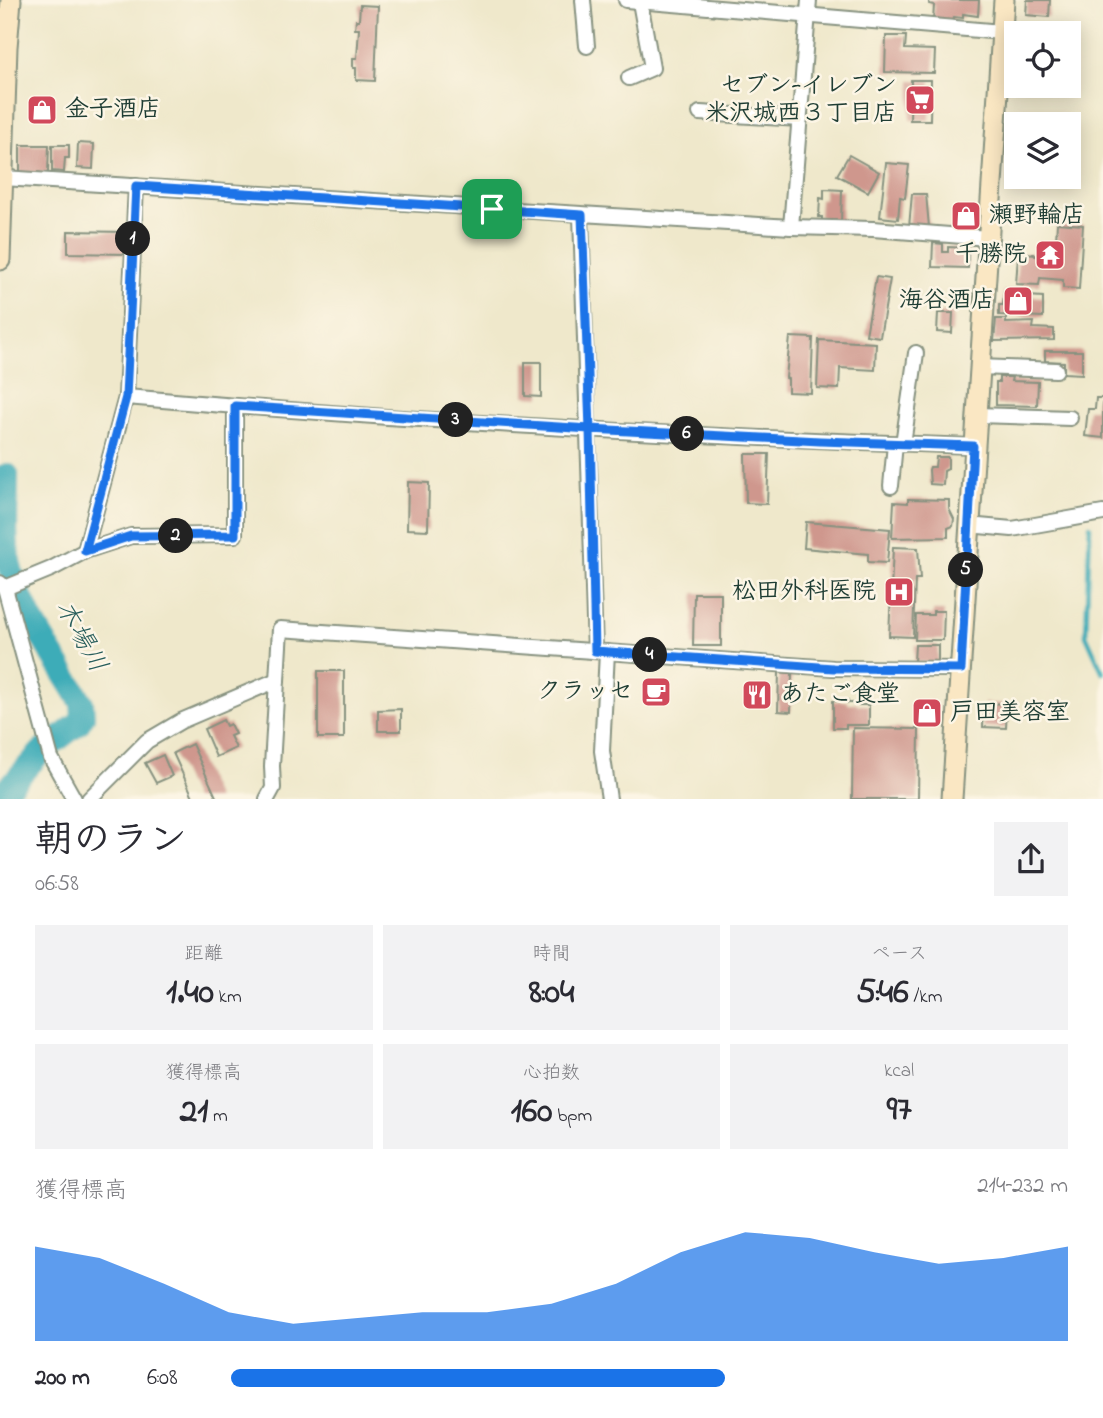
<!DOCTYPE html>
<html lang="ja">
<head>
<meta charset="utf-8">
<style>
	body { margin:0; font-family:"Indie Flower","Klee One",sans-serif; background:#f2f2f3; color:#2b2b33; height:100vh; display:flex; flex-direction:column; font-size:26px; white-space:nowrap }
	* { box-sizing:border-box; margin:0 }
	p { font-size:23px; color:#7c7c81 }
	.icon { flex:none; width:38px; height:38px; fill:none; stroke:currentColor; stroke-width:2; stroke-linecap:round; stroke-linejoin:round }
	.map { position:relative; height:799px; overflow:hidden }
	.side { display:flex; flex-direction:column; background:#fff; flex:1 }
	.side>* { flex:none }
	.tools { position:absolute; left:1004px; top:21px; display:grid; gap:14px }
	.tools a { display:grid; place-items:center; width:77px; height:77px; border-radius:0px; background:#fff; box-shadow:0 4px 18px #0003; font-size:35px }
	.pin { position:absolute; display:grid; place-items:center; width:60px; height:60px; color:#fff; margin:-30px; border-radius:14px; box-shadow:0 4px 10px #0006 }
	.km { position:absolute; width:35px; height:35px; margin:-18px; border-radius:50%; background:#222; color:#fff; font-size:19px; line-height:35px; text-align:center }
	.round { display:grid; place-items:center; flex:none; width:74px; height:74px; border-radius:0px; background:#f2f2f3 }
	.overview { display:flex; align-items:center; justify-content:space-between; height:119px; padding:0 35px }
	h1 { font-size:38px; font-weight:700; line-height:52px }
	.stats { display:grid; grid-template-columns:repeat(3,1fr); gap:10px; height:119px; padding:7px 35px }
	.stats div { display:grid; align-content:center; border-radius:0px; background:#f2f2f3; text-align:center }
	.stats b { font-size:35px; font-weight:700 }
	.stats small { font-size:19px; font-weight:400 }
	.stats p { font-size:19px }
	.chart { height:196px; padding:14px 35px }
	.chart p { display:flex; justify-content:space-between }
	.chart svg { width:100%; height:126px; margin-top:7px; fill:#1a73e8; opacity:.7 }
	ul { padding:0 35px; list-style:none; font-size:23px }
	li { display:grid; grid-template-columns:112px 84px 1fr; align-items:center; height:52px }
	li i { height:18px; border-radius:9px; background:#1a73e8 }
	.map>svg:first-child { display:block }
	.lines { fill:none; stroke-linecap:round; stroke-linejoin:round }
	.stream { stroke:#3cacb8; stroke-width:4.5 }
	.river { stroke:#3cacb8; stroke-width:24 }
	.building { fill:#cf978d }
	.minor-casing { stroke:#879280; stroke-width:18 }
	.secondary-casing { stroke:#879280; stroke-width:23 }
	.minor { stroke:#fff; stroke-width:14 }
	.secondary { stroke:#fae7c3; stroke-width:19 }
	.route-casing { stroke:#fff; stroke-width:14 }
	.route { stroke:#1a73e8; stroke-width:9 }
	.labels { text-anchor:middle; dominant-baseline:central; stroke-width:5; stroke-linejoin:round; paint-order:stroke }
	.poi-label { font-size:24px; font-weight:bold; fill:#1f3d34; stroke:#fcf5e5; text-anchor:end }
	.water-label { font-size:26px; font-style:italic; fill:#285e5c; stroke:#fcf5e5 }
</style>
</head>
<body>
<div class="map">
<svg width="1103" height="799" viewBox="0 0 1103 799">
	<rect width="100%" height="100%" fill="#fcf5e5"/>
	<filter id="ink" filterUnits="userSpaceOnUse"><feTurbulence type="fractalNoise" baseFrequency=".0143" numOctaves="2"/><feDisplacementMap in="SourceGraphic" scale="14" xChannelSelector="R" yChannelSelector="G"/><feConvolveMatrix kernelMatrix="1 2 1 2 8 2 1 2 1" color-interpolation-filters="sRGB"/></filter>
	<filter id="wash" filterUnits="userSpaceOnUse"><feTurbulence type="fractalNoise" baseFrequency=".00686" numOctaves="4" result="noise"/><feDisplacementMap in="SourceGraphic" scale="28" xChannelSelector="R" yChannelSelector="G"/><feGaussianBlur stdDeviation="1.57" result="paint"/><feColorMatrix in="noise" values="0 0 0 0 0 0 0 0 0 0 0 0 0 0 0 0 0 1.4 0 .05"/><feComposite in="paint" operator="in"/></filter>
	<g filter="url(#wash)">
		<rect width="100%" height="100%" fill="#efe8cb"/>
		<g class="lines">
			<path class="stream" d="M 1090,526 L 1086,635 L 1103,673"/>
			<path class="river" d="M 0,797 L 41,752 L 78,724 L 83,716 L 82,703 C 59,663 25,617 12,573 C 3,545 7,505 7,475"/>
		</g>
		<g id="blocks">
			<g class="building">
				<path d="M 929,0 L 979,0 L 978,16 L 963,14 L 963,18 L 954,17 L 953,23 L 933,21 L 934,5 L 929,4 Z"/>
				<path d="M 1027,0 L 1050,0 L 1049,17 L 1026,15 Z"/>
				<path d="M 360,5 L 378,6 L 375,81 L 356,80 L 356,68 L 353,68 L 353,58 L 357,58 L 359,29 L 355,29 L 356,20 L 359,20 Z"/>
				<path d="M 886,36 L 906,36 L 905,49 L 935,50 L 934,73 L 885,72 Z"/>
				<path d="M 911,80 L 931,80 L 930,120 L 910,120 Z"/>
				<path d="M 78,143 L 94,144 L 93,169 L 77,168 Z"/>
				<path d="M 20,145 L 49,145 L 48,173 L 20,173 Z"/>
				<path d="M 52,145 L 69,145 L 69,158 L 65,158 L 64,172 L 52,171 Z"/>
				<path d="M 849,155 L 879,172 L 868,192 L 837,175 Z"/>
				<path d="M 886,163 L 909,165 L 905,198 L 900,197 L 898,219 L 880,217 Z"/>
				<path d="M 824,189 L 842,190 L 841,222 L 822,221 L 822,217 L 819,217 L 820,198 L 824,199 Z"/>
				<path d="M 912,194 L 926,194 L 929,227 L 909,227 Z"/>
				<path d="M 1057,223 L 1083,225 L 1079,289 L 1063,288 L 1063,280 L 1040,278 L 1039,285 L 1016,284 L 1018,256 L 1024,256 L 1024,253 L 1035,254 L 1035,256 L 1041,257 L 1041,263 L 1053,264 L 1054,252 L 1049,252 L 1050,240 L 1056,241 Z"/>
				<path d="M 68,231 L 127,232 L 127,254 L 68,253 Z"/>
				<path d="M 933,243 L 943,244 L 943,252 L 948,252 L 948,247 L 968,248 L 968,268 L 932,267 Z"/>
				<path d="M 876,277 L 890,279 L 880,337 L 866,335 Z"/>
				<path d="M 1004,291 L 1029,292 L 1028,296 L 1043,297 L 1043,317 L 999,315 L 999,305 L 1003,305 Z"/>
				<path d="M 938,313 L 953,313 L 952,333 L 937,332 Z"/>
				<path d="M 996,319 L 1006,319 L 1006,323 L 1034,322 L 1033,328 L 1054,329 L 1054,340 L 994,341 Z"/>
				<path d="M 790,337 L 813,338 L 811,393 L 788,392 L 788,379 L 786,378 Z"/>
				<path d="M 819,340 L 876,343 L 875,370 L 840,368 L 839,389 L 817,388 Z"/>
				<path d="M 1045,351 L 1082,351 L 1082,374 L 1064,373 L 1064,362 L 1045,361 Z"/>
				<path d="M 525,362 L 541,362 L 541,397 L 525,396 Z"/>
				<path d="M 999,377 L 1012,377 L 1011,381 L 1038,382 L 1037,406 L 996,405 L 996,382 L 999,382 Z"/>
				<path d="M 1096,398 L 1103,398 L 1103,438 L 1085,436 L 1088,409 L 1095,409 Z"/>
				<path d="M 745,454 L 769,454 L 767,504 L 746,503 Z"/>
				<path d="M 936,457 L 948,457 L 948,469 L 944,471 L 943,485 L 930,484 L 929,470 L 930,467 L 935,467 Z"/>
				<path d="M 408,482 L 429,483 L 428,530 L 407,529 Z"/>
				<path d="M 908,499 L 949,500 L 949,509 L 954,519 L 953,526 L 948,528 L 948,537 L 892,538 L 894,502 L 908,503 Z"/>
				<path d="M 806,522 L 890,529 L 887,563 L 868,562 L 868,554 L 804,548 Z"/>
				<path d="M 893,547 L 918,548 L 920,579 L 915,579 L 913,637 L 889,636 Z"/>
				<path d="M 694,593 L 721,593 L 721,646 L 693,646 Z"/>
				<path d="M 933,611 L 944,611 L 943,640 L 915,640 L 916,615 L 933,615 Z"/>
				<path d="M 915,645 L 938,645 L 938,663 L 914,662 Z"/>
				<rect x="318" y="671" width="26" height="67"/>
				<path d="M 779,672 L 792,673 L 791,712 L 778,711 Z"/>
				<path d="M 833,701 L 848,701 L 848,703 L 857,703 L 857,705 L 869,705 L 869,725 L 846,725 L 846,728 L 833,728 Z"/>
				<path d="M 984,703 L 1007,704 L 1006,728 L 983,727 Z"/>
				<path d="M 401,709 L 401,731 L 378,731 L 378,710 Z"/>
				<path d="M 223,720 L 226,726 L 230,724 L 235,734 L 230,736 L 236,748 L 216,757 L 204,729 Z"/>
				<path d="M 853,728 L 919,729 L 918,799 L 852,799 Z"/>
				<path d="M 192,744 L 217,799 L 194,799 L 173,753 Z"/>
				<path d="M 163,755 L 172,776 L 156,783 L 145,763 Z"/>
			</g>
		</g>
	</g>
	<g filter="url(#ink)">
		<use href="#blocks" fill-opacity="0" stroke="#879280" stroke-width="2"/>
		<g class="lines">
			<g class="minor-casing">
				<g id="minor">
					<path d="M 583,0 L 587,46"/>
					<path d="M 626,0 L 1002,32"/>
					<path d="M 629,78 L 652,68 L 640,2"/>
					<path d="M 700,113 L 800,119"/>
					<path d="M 3,178 L 791,227 L 873,229 L 988,238"/>
					<path d="M 581,215 L 595,651"/>
					<path d="M 791,227 L 809,0"/>
					<path d="M 979,367 L 1056,370"/>
					<path d="M 126,397 C 408,421 691,437 973,446"/>
					<path d="M 976,415 L 1070,418"/>
					<path d="M 903,444 L 916,353"/>
					<path d="M 891,486 L 895,444"/>
					<path d="M 968,525 L 1012,529 L 1103,513"/>
					<path d="M 85,551 L 126,397 L 136,186"/>
					<path d="M 0,583 L 5,588 L 51,758 L 74,799"/>
					<path d="M 5,588 L 51,569 L 85,551 L 131,536 L 235,535 L 235,406"/>
					<path d="M 607,652 L 602,751 L 609,799"/>
					<path d="M 89,799 L 147,741 L 181,721 L 277,680"/>
					<path d="M 267,799 L 273,788 L 272,766 L 280,629 L 833,668 L 961,669"/>
				</g>
			</g>
			<g class="secondary-casing">
				<g id="secondary">
					<path d="M 0,260 L 7,47 L 11,0"/>
					<path d="M 952,799 L 1004,0"/>
				</g>
			</g>
			<use href="#minor" class="minor"/>
			<use href="#secondary" class="secondary"/>
		</g>
	</g>
	<g class="lines" filter="url(#ink)">
		<g class="route-casing">
			<path id="route" d="M 492,209 L 136,186 L 126,397 L 85,551 L 131,536 L 235,535 L 235,406 L 590,429 L 595,651 L 833,668 L 961,669 L 973,446 L 820,441 L 590,429 L 582,215 L 492,209"/>
		</g>
		<use href="#route" class="route"/>
	</g>
	<defs>
		<g id="supermarket-square" transform="scale(1.575)"><rect x="-9" y="-9" width="18" height="18" rx="4" fill="#d1495b" stroke="#fcf5e5"/><path d="M-6-5.5h2.5l.6 2H6L4.5 2H-2.5L-4.4-4H-6ZM-1.5 3.2a1.3 1.3 0 1 0 .1 0ZM3 3.2a1.3 1.3 0 1 0 .1 0Z" fill="#fff"/></g>
		<g id="shop-square" transform="scale(1.575)"><rect x="-9" y="-9" width="18" height="18" rx="4" fill="#d1495b" stroke="#fcf5e5"/><path d="M-5-2.5h2.3a2.7 3.5 0 0 1 5.4 0H5L5.5 6h-11ZM-1.5-2.5h3a1.5 2.3 0 0 0-3 0Z" fill="#fff"/></g>
		<g id="temple-square" transform="scale(1.575)"><rect x="-9" y="-9" width="18" height="18" rx="4" fill="#d1495b" stroke="#fcf5e5"/><path d="M0-6L5-2H3V0L6.5 2.5H4V6H1.5V3h-3V6H-4V2.5H-6.5L-3 0V-2H-5Z" fill="#fff"/></g>
		<g id="hospital-square" transform="scale(1.575)"><rect x="-9" y="-9" width="18" height="18" rx="4" fill="#d1495b" stroke="#fcf5e5"/><path d="M-5-5h3v3.5h4V-5h3V5h-3V1.5h-4V5h-3Z" fill="#fff"/></g>
		<g id="cafe-square" transform="scale(1.575)"><rect x="-9" y="-9" width="18" height="18" rx="4" fill="#d1495b" stroke="#fcf5e5"/><path d="M-5.5-4.5H6V0H3Q3 3.5 0 3.5H-2.5Q-5.5 3.5-5.5 0ZM3-3.2v2h1.7v-2ZM-6 4.5H4V6H-6Z" fill="#fff"/></g>
		<g id="restaurant-square" transform="scale(1.575)"><rect x="-9" y="-9" width="18" height="18" rx="4" fill="#d1495b" stroke="#fcf5e5"/><path d="M-5-6h1v4h1v-4h1v4h1v-4h1v5L-1.5 .5V6h-2V.5L-5-1ZM5-6V6H3V1.5H1.5Q1.5-4 5-6Z" fill="#fff"/></g>
	</defs>
	<g fill-rule="evenodd">
		<use href="#supermarket-square" x="920" y="100"/>
		<use href="#shop-square" x="42" y="110"/>
		<use href="#shop-square" x="966" y="216"/>
		<use href="#temple-square" x="1050" y="255"/>
		<use href="#shop-square" x="1018" y="301"/>
		<use href="#hospital-square" x="899" y="592"/>
		<use href="#cafe-square" x="656" y="692"/>
		<use href="#restaurant-square" x="757" y="695"/>
		<use href="#shop-square" x="927" y="713"/>
	</g>
	<g class="labels">
		<g class="poi-label">
			<text x="897" y="86">セブン-イレブン<tspan x="897" dy="28">米沢城西３丁目店</tspan></text>
			<text x="65" y="110" text-anchor="start">金子酒店</text>
			<text x="989" y="216" text-anchor="start">瀬野輪店</text>
			<text x="1027" y="255">千勝院</text>
			<text x="995" y="301">海谷酒店</text>
			<text x="876" y="592">松田外科医院</text>
			<text x="633" y="692">クラッセ</text>
			<text x="780" y="695" text-anchor="start">あたご食堂</text>
			<text x="950" y="713" text-anchor="start">戸田美容室</text>
		</g>
		<g class="water-label">
			<text transform="translate(80 637) rotate(61)">木場川</text>
		</g>
	</g>
</svg>
<div class="tools">
<a><svg class="icon" aria-label="locate" viewBox="0 0 24 24"><circle cx="12" cy="12" r="6"/><path d="M12 2v4M12 18v4M2 12h4M18 12h4"/></svg></a>
<a><svg class="icon" aria-label="layers" viewBox="0 0 24 24"><path d="M12 4l9 5-9 5-9-5zM3 14l9 5 9-5"/></svg></a>
</div>
<div class="pin" style="left:492px;top:209px;background:#1e9e55"><svg class="icon" aria-label="arrive" viewBox="0 0 24 24"><path d="M6 21V4h12l-3 4 3 4H6"/></svg></div>
<b class="km" style="left:133px;top:239px">1</b>
<b class="km" style="left:176px;top:536px">2</b>
<b class="km" style="left:456px;top:420px">3</b>
<b class="km" style="left:650px;top:655px">4</b>
<b class="km" style="left:966px;top:570px">5</b>
<b class="km" style="left:687px;top:434px">6</b>
</div>
<section class="side">
<div class="overview"><div><h1>朝のラン</h1><p>06:58</p></div><a class="round"><svg class="icon" aria-label="share" viewBox="0 0 24 24"><path d="M12 15V3M7 8l5-5 5 5M5 13v7h14v-7"/></svg></a></div>
<div class="stats">
<div><p>距離</p><b>1.40<small> km</small></b></div>
<div><p>時間</p><b>8:04</b></div>
<div><p>ペース</p><b>5:46<small> /km</small></b></div>
</div>
<div class="stats">
<div><p>獲得標高</p><b>21<small> m</small></b></div>
<div><p>心拍数</p><b>160<small> bpm</small></b></div>
<div><p>kcal</p><b>97</b></div>
</div>
<div class="chart"><p><span>獲得標高</span>214–232 m</p>
<svg viewBox="0 0 160 44" preserveAspectRatio="none"><path d="M0 44V11L10 15L20 24L30 34L40 38L50 36L60 34L70 34L80 31L90 24L100 13L110 6L120 8L130 13L140 17L150 15L160 11V44z"/></svg>
</div>
<ul>
<li><b>200 m</b>6:08<i style="width:59%"></i></li>
</ul>
</section>
</body>
</html>
